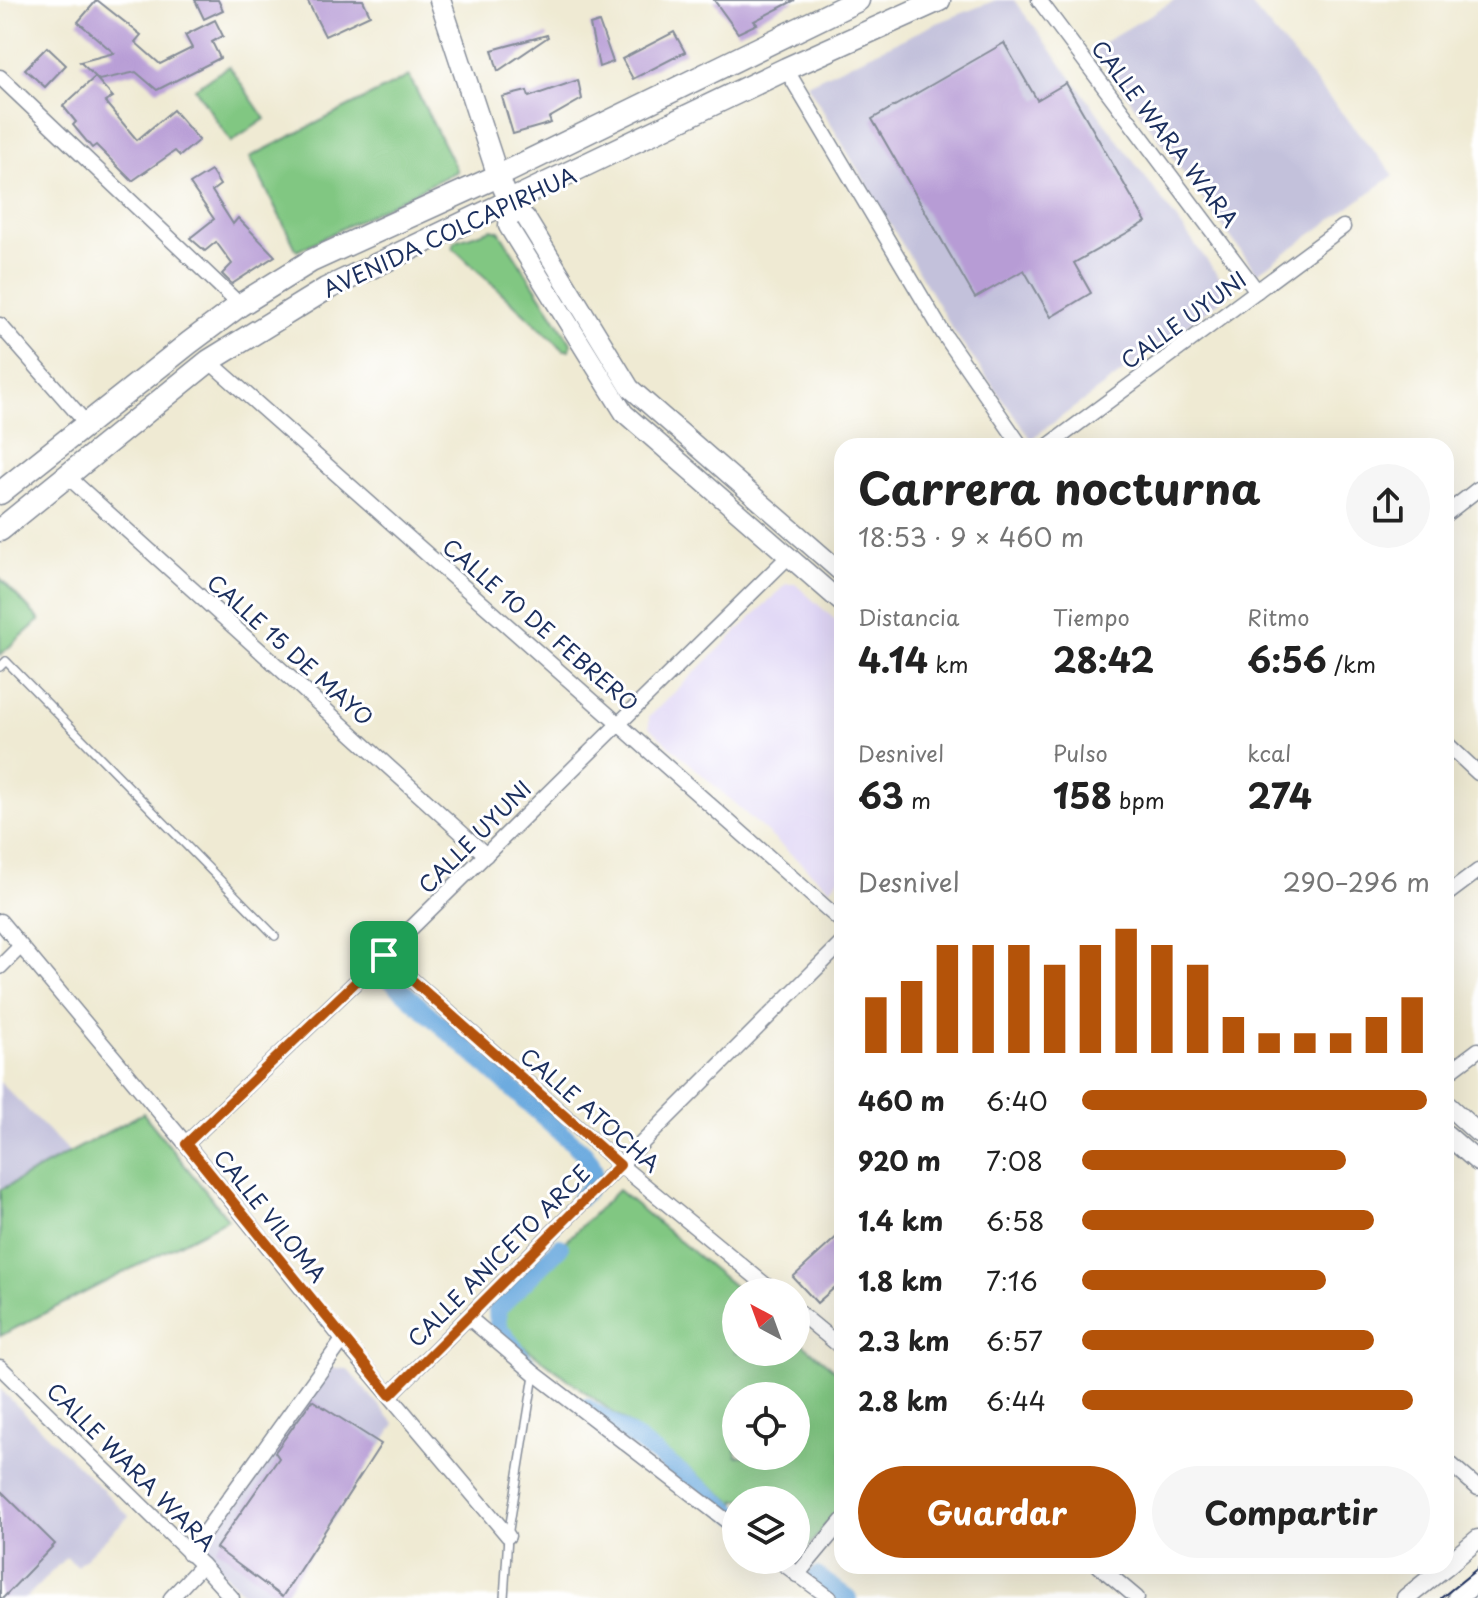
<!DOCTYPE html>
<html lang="es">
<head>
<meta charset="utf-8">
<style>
	body { margin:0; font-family:"Playpen Sans",sans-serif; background:#f6f6f6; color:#222; height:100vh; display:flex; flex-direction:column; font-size:30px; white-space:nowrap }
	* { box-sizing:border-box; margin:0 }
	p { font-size:26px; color:#767676 }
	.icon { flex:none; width:44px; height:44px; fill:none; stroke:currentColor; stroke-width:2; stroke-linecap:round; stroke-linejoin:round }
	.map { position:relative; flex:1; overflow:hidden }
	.panel { position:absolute; left:834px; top:438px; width:620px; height:1136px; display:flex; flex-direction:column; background:#fff; border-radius:24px; box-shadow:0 8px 32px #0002 }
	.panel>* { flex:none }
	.needle { width:52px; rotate:319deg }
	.buttons { position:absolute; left:722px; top:1278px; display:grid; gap:16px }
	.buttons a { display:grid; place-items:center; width:88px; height:88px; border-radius:50%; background:#fff; box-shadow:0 8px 32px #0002; font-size:40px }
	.pin { position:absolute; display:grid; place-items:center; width:68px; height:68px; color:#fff; margin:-34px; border-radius:16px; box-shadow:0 4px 12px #0006 }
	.round { display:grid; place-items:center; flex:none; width:84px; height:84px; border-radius:42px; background:#f6f6f6 }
	.head { display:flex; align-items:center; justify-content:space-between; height:136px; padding:0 24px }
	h1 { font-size:44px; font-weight:700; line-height:60px }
	.stats { display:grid; grid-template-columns:repeat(3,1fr); gap:12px; height:136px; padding:8px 24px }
	.stats div { display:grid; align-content:center }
	.stats b { font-size:34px; font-weight:700 }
	.stats small { font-size:22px; font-weight:400 }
	.stats p { font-size:22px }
	.chart { height:224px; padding:16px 24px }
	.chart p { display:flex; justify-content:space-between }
	.chart svg { width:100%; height:144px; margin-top:8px; stroke:#b45309; stroke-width:6 }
	.primary-button { display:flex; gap:16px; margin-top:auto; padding:16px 24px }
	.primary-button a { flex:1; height:92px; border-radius:48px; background:#b45309; color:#fff; font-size:32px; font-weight:700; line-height:92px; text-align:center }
	.primary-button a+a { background:#f6f6f6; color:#222 }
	ul { padding:0 24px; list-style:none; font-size:26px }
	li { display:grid; grid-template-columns:128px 96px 1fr; align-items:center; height:60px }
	li i { height:20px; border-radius:10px; background:#b45309 }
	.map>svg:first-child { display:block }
	.built { fill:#dfd5f5 }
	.industrial { fill:#c3c1db }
	.green { fill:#81c782; stroke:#4e7b70; stroke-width:2; fill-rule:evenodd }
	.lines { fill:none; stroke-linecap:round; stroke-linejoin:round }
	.canal { stroke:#6dabdf; stroke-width:18 }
	.building { fill:#b79cd5 }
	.service-casing { stroke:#858c98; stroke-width:10 }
	.minor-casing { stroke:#858c98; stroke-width:17 }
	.tertiary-casing { stroke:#858c98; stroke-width:21 }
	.secondary-casing { stroke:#858c98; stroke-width:23 }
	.primary-casing { stroke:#858c98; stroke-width:25 }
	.service { stroke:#fff; stroke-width:7 }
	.minor { stroke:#fff; stroke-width:14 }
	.tertiary { stroke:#fff; stroke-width:18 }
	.secondary { stroke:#fff; stroke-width:20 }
	.primary { stroke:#fff; stroke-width:22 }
	.tram { stroke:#1b2f5e; stroke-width:2 }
	.route-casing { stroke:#fff; stroke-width:16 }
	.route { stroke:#b45309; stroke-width:10 }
	.labels { text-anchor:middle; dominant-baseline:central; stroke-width:6; stroke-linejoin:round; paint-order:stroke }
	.street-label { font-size:22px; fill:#1b2f5e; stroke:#fff }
</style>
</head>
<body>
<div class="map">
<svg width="1478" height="1598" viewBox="0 0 1478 1598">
	<rect width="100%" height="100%" fill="#fff"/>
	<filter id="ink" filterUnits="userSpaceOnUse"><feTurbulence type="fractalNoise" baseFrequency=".0125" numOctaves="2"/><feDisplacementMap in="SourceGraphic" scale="16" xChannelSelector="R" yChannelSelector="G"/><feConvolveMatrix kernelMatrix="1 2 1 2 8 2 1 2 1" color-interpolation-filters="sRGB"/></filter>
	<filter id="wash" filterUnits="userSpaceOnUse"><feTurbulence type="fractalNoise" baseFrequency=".006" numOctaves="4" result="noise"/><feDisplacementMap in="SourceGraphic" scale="32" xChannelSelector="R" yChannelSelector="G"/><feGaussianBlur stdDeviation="1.8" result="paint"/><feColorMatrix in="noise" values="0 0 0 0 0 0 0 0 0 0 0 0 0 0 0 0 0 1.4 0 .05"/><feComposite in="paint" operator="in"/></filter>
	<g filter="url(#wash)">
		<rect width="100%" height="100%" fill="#efead3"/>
		<path class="built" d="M 786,584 L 795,584 L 842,626 L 842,875 L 830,889 L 649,727 L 649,717 Z"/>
		<g class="industrial">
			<path d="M 996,0 L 1014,0 L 1231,293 L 1031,439 L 955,333 L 807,84 L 937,23 Z"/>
			<path d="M 1175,0 L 1247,0 L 1394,175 L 1257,273 L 1093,49 Z"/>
			<path d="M 0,1082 L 70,1153 L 0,1190 Z"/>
			<path d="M 332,1368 L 347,1369 L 395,1424 L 282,1598 L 248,1598 L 207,1556 L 208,1539 Z"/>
			<path d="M 0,1389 L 129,1516 L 77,1566 L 66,1557 L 26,1598 L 0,1598 Z"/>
		</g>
		<g class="green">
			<path d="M 229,66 L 265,119 L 231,142 L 195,88 Z"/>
			<path d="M 409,76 L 457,171 L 297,251 L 250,157 Z"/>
			<path d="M 492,229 L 499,231 L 571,343 L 570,350 L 564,350 L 453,248 L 455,241 Z"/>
			<path d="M 0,578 L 40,620 L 0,655 Z"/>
			<path d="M 143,1113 L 228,1219 L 0,1336 L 0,1190 Z"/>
			<path d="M 618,1190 L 741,1292 L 736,1292 L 736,1352 L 796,1352 L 796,1338 L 842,1376 L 842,1505 L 803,1554 L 796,1549 L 796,1500 L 736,1500 L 736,1504 L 498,1327 L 497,1309 ZM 736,1396 L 796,1396 L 796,1456 L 736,1456 Z"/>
		</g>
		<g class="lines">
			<g class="canal">
				<path d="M 385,975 L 584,1153 C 600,1171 595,1183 580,1198"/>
				<path d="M 527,1364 L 498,1327 L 497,1309 L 560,1247"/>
				<path d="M 586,1407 L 635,1438 L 736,1515"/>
				<path d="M 817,1576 L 848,1598"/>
			</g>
		</g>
		<g id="blocks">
			<g class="building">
				<path d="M 97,0 L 141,35 L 135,42 L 160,64 L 192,48 L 185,35 L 215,20 L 223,36 L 212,42 L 220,58 L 157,90 L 136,72 L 99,80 L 80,62 L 114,53 L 78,22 Z"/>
				<path d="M 195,0 L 218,0 L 223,10 L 204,19 Z"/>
				<path d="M 307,0 L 363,0 L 370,15 L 325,36 Z"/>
				<path d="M 714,0 L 795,0 L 754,21 L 757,24 L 738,33 Z"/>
				<path d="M 599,22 L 613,62 L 599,67 L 590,25 Z"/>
				<path d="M 674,32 L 685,52 L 633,79 L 622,59 Z"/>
				<path d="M 547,35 L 548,37 L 498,71 L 492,50 Z"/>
				<path d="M 1004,43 L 1037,100 L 1066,83 L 1146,222 L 1074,263 L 1091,293 L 1051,317 L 1024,270 L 975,298 L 872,119 Z"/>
				<path d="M 47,47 L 66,65 L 45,87 L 25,69 Z"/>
				<path d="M 95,77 L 113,97 L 105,102 L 137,140 L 173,110 L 199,140 L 180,156 L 175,151 L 132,181 L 96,145 L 92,148 L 73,125 L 76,122 L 63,106 Z"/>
				<path d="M 578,80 L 582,99 L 549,118 L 551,123 L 513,134 L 502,97 L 527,91 L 529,97 Z"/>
				<path d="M 211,171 L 220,185 L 212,191 L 233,224 L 238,218 L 275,256 L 232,284 L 222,274 L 232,264 L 216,242 L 205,251 L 190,238 L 214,219 L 190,184 Z"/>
				<path d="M 842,1232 L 842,1281 L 817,1303 L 793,1277 Z"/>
				<path d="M 312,1400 L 381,1444 L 282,1597 L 216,1548 L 279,1458 L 275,1452 Z"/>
				<path d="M 0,1490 L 55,1544 L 3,1598 L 0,1598 Z"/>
			</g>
		</g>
	</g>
	<g filter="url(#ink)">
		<use href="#blocks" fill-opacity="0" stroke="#858c98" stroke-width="2"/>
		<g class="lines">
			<g class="service-casing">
				<g id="service">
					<path d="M 0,667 L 6,661 L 275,936"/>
					<path d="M 504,1598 L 508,1536 L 534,1375"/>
				</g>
			</g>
			<g class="minor-casing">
				<g id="minor">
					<path d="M 1039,0 L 1257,291"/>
					<path d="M 786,69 L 943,333 L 1021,446"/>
					<path d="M 0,77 L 240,305"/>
					<path d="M 0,325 L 86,423"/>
					<path d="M 209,361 L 842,922"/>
					<path d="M 1048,446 L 1343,227"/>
					<path d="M 66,475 L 486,855"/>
					<path d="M 1446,514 L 1478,489"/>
					<path d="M 1446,743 L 1478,773"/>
					<path d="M 1446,895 L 1478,871"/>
					<path d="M 0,921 L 186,1144 L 343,1340 L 508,1536"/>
					<path d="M 384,955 L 620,1165 L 774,1292"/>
					<path d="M 0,967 L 21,946"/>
					<path d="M 1446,1074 L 1478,1050"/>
					<path d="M 186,1144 L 384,955 L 789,556"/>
					<path d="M 796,1310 L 842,1348"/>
					<path d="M 468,1317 L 534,1373 L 736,1528"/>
					<path d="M 0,1367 L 202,1565 L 232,1598"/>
					<path d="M 390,1395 L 842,943"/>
					<path d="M 1446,1460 L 1478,1488"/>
					<path d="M 189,1554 L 343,1340"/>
					<path d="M 778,1560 L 830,1598"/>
					<path d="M 1099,1566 L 1137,1598"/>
					<path d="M 797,1575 L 842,1521"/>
					<path d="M 171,1598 L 202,1565"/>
				</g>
			</g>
			<g class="tertiary-casing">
				<g id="tertiary">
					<path d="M 510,203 L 508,226 L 624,413 L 842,603"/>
					<path d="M 510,203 L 526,218 L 630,388 L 842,573"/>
					<path d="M 1446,1104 L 1478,1133"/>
					<path d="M 1446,1134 L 1478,1162"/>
					<path d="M 1446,1566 L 1478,1539"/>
					<path d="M 1406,1598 L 1446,1566"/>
					<path d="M 1457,1598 L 1478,1581"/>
				</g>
			</g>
			<g class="secondary-casing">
				<path id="secondary" d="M 440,0 L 498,176 L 510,203"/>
			</g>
			<g class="primary-casing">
				<g id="primary">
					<path d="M 0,493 L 189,343 L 240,305 L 311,261 L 498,176 L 858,0"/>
					<path d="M 0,530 L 209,361 L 326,289 L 786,69 L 939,0"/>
				</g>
			</g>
			<use href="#service" class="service"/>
			<use href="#minor" class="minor"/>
			<use href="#tertiary" class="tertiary"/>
			<use href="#secondary" class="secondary"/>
			<use href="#primary" class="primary"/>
			<path class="tram" d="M 1441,1598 L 1478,1568"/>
		</g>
	</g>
	<g class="lines" filter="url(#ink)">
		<g class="route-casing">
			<path id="route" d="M 384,955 L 620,1165 L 390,1395 L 186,1144 Z"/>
		</g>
		<use href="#route" class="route"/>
	</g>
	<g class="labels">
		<g class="street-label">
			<text transform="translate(1166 133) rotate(53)">CALLE WARA WARA</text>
			<text transform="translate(449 231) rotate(-25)">AVENIDA COLCAPIRHUA</text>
			<text transform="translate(1183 319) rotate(-36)">CALLE UYUNI</text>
			<text transform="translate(541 624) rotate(41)">CALLE 10 DE FEBRERO</text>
			<text transform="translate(291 649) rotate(42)">CALLE 15 DE MAYO</text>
			<text transform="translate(474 836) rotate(-45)">CALLE UYUNI</text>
			<text transform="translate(591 1109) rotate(41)">CALLE ATOCHA</text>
			<text transform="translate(271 1215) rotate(51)">CALLE VILOMA</text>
			<text transform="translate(498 1255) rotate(-45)">CALLE ANICETO ARCE</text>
			<text transform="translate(132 1466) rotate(45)">CALLE WARA WARA</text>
		</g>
	</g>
</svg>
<div class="buttons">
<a><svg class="needle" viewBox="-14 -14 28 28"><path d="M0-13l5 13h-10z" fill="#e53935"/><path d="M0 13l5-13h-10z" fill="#767676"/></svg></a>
<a><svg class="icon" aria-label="locate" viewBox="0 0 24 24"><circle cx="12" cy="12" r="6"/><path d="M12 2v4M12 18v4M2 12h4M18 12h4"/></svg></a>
<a><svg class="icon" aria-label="layers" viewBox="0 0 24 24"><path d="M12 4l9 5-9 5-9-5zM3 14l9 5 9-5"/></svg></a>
</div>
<div class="pin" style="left:384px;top:955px;background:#1e9e55"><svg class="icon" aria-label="arrive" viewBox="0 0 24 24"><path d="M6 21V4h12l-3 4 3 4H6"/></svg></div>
<section class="panel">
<div class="head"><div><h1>Carrera nocturna</h1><p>18:53 · 9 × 460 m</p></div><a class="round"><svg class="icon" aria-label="share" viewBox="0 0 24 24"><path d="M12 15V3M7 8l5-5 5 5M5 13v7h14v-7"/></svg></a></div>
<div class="stats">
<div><p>Distancia</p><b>4.14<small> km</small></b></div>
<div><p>Tiempo</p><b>28:42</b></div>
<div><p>Ritmo</p><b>6:56<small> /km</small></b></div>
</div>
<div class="stats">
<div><p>Desnivel</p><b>63<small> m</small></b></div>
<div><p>Pulso</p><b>158<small> bpm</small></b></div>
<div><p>kcal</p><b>274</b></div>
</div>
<div class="chart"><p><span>Desnivel</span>290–296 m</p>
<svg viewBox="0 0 160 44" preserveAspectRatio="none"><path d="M5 44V27M15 44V22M25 44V11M35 44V11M45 44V11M55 44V17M65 44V11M75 44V6M85 44V11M95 44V17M105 44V33M115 44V38M125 44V38M135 44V38M145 44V33M155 44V27"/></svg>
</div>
<ul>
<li><b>460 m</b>6:40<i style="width:99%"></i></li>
<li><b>920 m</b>7:08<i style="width:76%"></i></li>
<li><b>1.4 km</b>6:58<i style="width:84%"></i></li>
<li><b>1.8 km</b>7:16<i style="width:70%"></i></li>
<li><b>2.3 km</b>6:57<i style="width:84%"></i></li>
<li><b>2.8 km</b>6:44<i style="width:95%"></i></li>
</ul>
<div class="primary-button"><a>Guardar</a><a>Compartir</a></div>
</section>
</div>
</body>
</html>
